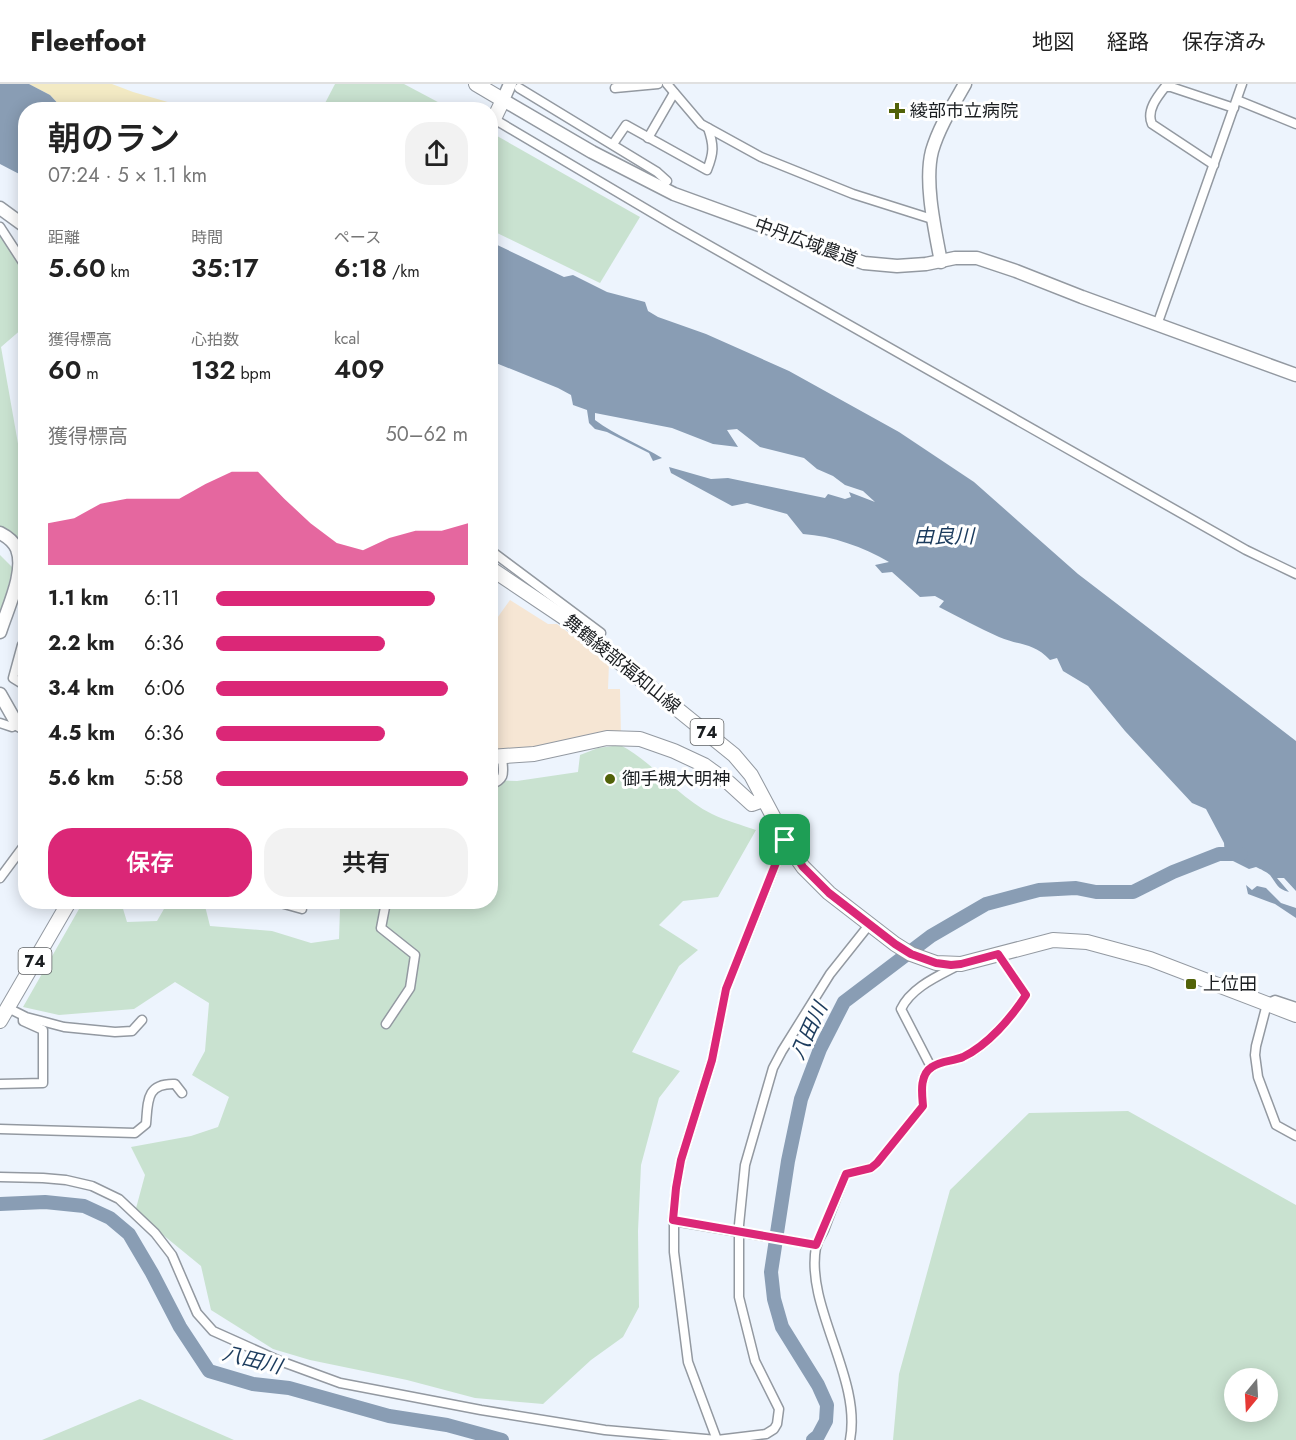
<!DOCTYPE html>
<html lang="ja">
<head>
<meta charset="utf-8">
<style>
	body { margin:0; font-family:Jost,"Noto Sans JP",sans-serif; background:#f2f2f2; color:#222; height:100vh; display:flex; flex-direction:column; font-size:22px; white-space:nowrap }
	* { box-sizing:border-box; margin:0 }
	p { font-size:20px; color:#767676 }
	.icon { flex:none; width:33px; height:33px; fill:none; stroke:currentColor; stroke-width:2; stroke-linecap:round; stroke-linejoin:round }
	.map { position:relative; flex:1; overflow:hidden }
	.drawer { position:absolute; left:18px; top:18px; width:480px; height:807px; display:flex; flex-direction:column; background:#fff; border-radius:24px; box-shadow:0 3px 15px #0003 }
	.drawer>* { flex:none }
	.needle { width:39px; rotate:198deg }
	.tools { position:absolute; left:1224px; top:1284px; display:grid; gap:12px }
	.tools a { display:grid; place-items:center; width:54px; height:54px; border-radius:50%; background:#fff; box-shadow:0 3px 15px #0003; font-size:30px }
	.pin { position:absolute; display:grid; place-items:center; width:51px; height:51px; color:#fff; margin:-26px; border-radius:12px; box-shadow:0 3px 9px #0006 }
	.round { display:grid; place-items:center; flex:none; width:63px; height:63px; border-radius:24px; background:#f2f2f2 }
	.summary { display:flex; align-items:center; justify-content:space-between; height:102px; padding:0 30px }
	h1 { font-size:33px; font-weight:600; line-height:45px }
	.stats { display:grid; grid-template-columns:repeat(3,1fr); gap:9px; height:102px; padding:6px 30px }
	.stats div { display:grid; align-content:center }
	.stats b { font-size:26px; font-weight:600 }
	.stats small { font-size:16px; font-weight:400 }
	.stats p { font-size:16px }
	.chart { height:168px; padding:12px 30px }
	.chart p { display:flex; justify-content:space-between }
	.chart svg { width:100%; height:108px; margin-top:6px; fill:#db2777; opacity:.7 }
	.action { display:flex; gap:12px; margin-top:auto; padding:12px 30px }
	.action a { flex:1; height:69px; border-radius:24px; background:#db2777; color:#fff; font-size:24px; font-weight:600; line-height:69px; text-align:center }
	.action a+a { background:#f2f2f2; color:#222 }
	ul { padding:0 30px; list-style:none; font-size:20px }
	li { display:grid; grid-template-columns:96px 72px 1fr; align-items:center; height:45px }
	li i { height:15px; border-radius:8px; background:#db2777 }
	header { display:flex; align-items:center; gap:36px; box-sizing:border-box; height:84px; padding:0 30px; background:#fff; border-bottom:2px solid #e0e0e0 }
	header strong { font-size:28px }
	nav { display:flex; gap:33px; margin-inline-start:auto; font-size:21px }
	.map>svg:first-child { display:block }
	.industrial { fill:#f6e6d4 }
	.green { fill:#c9e2d0; fill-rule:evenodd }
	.sand { fill:#f3eac4 }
	.water { fill:#899db4 }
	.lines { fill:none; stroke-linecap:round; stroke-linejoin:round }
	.river { stroke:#899db4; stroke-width:14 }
	.street-casing { stroke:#9399a1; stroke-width:11 }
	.secondary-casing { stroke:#9399a1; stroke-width:15 }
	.primary-casing { stroke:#9399a1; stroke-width:16 }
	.street { stroke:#fff; stroke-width:8 }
	.secondary { stroke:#fff; stroke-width:12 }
	.primary { stroke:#fff; stroke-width:14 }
	.route-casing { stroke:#fff; stroke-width:12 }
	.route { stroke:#db2777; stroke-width:8 }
	.poi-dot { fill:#516208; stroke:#fff; stroke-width:2 }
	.labels { text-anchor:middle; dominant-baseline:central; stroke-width:6; stroke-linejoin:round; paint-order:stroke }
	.shield { fill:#fff; stroke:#5f6264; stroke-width:1.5 }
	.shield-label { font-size:16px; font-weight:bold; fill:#1b1e21 }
	.poi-label { font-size:18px; fill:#1b1e21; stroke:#fff; text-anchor:start }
	.street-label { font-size:18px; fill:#1b1e21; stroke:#fff }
	.water-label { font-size:20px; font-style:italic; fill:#1b3b5d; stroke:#fff }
</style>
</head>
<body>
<header>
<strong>Fleetfoot</strong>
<nav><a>地図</a><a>経路</a><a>保存済み</a></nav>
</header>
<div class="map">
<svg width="1296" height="1356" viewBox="0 0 1296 1356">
	<rect width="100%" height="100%" fill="#edf4fd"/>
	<path class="industrial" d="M 510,516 L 548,540 L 557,540 L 609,579 L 608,605 L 620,605 L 621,651 L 537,666 L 491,669 L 490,544 Z"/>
	<g class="green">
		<path d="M 335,0 L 404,0 L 451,25 L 322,25 Z"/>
		<path d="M 490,48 L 640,133 L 600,199 L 491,146 Z"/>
		<path d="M 0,150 L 20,183 L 23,244 L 1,263 L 20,371 L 25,377 L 25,478 L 24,468 L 0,445 Z"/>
		<path d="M 0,471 L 13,484 L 0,532 Z"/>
		<path d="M 620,661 C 654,678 677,713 712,730 C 726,737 742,741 756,746 L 718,813 L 683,817 L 659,841 L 698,866 L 679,882 L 632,968 L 680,987 L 659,1014 L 641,1081 L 638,1147 L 639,1223 L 623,1253 L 591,1276 L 543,1320 L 475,1314 L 407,1296 L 310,1276 L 273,1265 L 211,1226 L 201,1182 L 135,1128 L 145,1091 L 131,1063 L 191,1052 L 218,1043 L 229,1013 L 192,991 L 205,967 L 209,919 L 175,898 L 134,925 L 59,931 L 23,923 L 83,818 L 121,818 L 127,838 L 157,837 L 168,818 L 204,818 L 210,842 L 272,847 L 311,859 L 339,855 L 340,825 L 342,818 L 490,818 L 491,696 L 517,697 L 578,688 L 580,671 L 598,664 Z"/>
		<path d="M 1128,1027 L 1296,1121 L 1296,1356 L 893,1356 L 899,1290 L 950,1106 L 1029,1029 ZM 1234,1294 L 1268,1294 L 1268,1328 L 1234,1328 Z"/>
		<path d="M 140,1315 L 234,1356 L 42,1356 Z"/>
	</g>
	<path class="sand" d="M 29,0 L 112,0 L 133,8 L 192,25 L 63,25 L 50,11 Z"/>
	<g class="water">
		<path d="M 0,0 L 29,0 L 50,11 L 63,25 L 26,26 L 25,93 L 0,80 Z"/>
		<path d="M 491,158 L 564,193 L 573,191 L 607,208 L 645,218 L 648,227 L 658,233 L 706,250 L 789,287 L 899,348 L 974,398 L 1078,490 L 1296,657 L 1296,807 L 1284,794 L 1277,794 L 1289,808 C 1277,805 1277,800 1270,791 C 1267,788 1260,785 1256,783 L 1249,785 L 1225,773 L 1224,759 L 1206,725 L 1192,719 L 1125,647 L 1088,602 L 1063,587 L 1057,574 L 1050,576 C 1033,558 1020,562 999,553 C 979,544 959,533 939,523 L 944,517 L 935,512 L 920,513 L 892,488 L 882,489 L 875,481 L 889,478 C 863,463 833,452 803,450 L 787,430 L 747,419 L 732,422 L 671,389 L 669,383 L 711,395 L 728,394 L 825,414 L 828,410 L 845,415 L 851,413 L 849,408 L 875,418 L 863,407 L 845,401 L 833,392 L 817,385 L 804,374 L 760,363 L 737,345 L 727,346 L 738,363 L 713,360 L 672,344 L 595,329 L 595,336 C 615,351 641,361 662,374 L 653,377 L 649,369 L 607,348 L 595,345 L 589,339 L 587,326 L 573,321 L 571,311 L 558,304 L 491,277 L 491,263 L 492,262 L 490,260 Z"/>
		<path d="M 1246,801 L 1252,806 L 1257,802 L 1266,804 L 1281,819 L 1296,824 L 1296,834 L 1275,820 L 1248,810 Z"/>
	</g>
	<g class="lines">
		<g class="river">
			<path d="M 0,1120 L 45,1118 L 84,1122 L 110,1134 L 129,1150 L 152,1189 L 180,1243 L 209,1287 L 253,1300 L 289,1304 L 389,1332 L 447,1341 L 502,1356"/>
			<path d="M 813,1356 L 818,1352 L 826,1337 L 827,1321 L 818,1301 L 782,1243 L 774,1215 L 771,1188 L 788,1077 L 801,1015 L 820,965 L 844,918 L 931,852 L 986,820 L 1039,806 L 1076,804 L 1096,808 L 1133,808 L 1173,788 L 1219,770 L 1241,770"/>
		</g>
		<g class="street-casing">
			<g id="street">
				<path d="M 667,0 L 701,40 L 761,73 L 853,110 L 932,135"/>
				<path d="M 519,4 L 657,88 L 667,97"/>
				<path d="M 615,4 L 658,0"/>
				<path d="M 1237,16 L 1296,40"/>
				<path d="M 499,38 L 673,141 L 1246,466 L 1296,490"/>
				<path d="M 648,54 L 674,9"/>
				<path d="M 613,60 L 626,41 L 707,86 C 714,69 714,61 708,44"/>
				<path d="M 1214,81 L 1152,40 C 1146,27 1157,13 1165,3 L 1171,3 L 1234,24"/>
				<path d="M 0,143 L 26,183"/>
				<path d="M 1157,241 L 1242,0"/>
				<path d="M 490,466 L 601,549"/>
				<path d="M 26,559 L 22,561 L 13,594 L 26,602"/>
				<path d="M 0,639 L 12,643 L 17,640"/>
				<path d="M 490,701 C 507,695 503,688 502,673"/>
				<path d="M 0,794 L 26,759"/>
				<path d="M 238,818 L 241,818"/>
				<path d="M 277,818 L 302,825"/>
				<path d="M 1296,923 L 1275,916 L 1267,920 L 1256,962 L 1255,971 L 1258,993 L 1276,1041 L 1296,1052"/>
				<path d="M 8,924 L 26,933 L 64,943 L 115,948 L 132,947 L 142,936"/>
				<path d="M 386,940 L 410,904 L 415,871 L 381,844 L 386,818"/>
				<path d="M 931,983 L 901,925 C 911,904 936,893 957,882"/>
				<path d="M 0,1000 L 43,999 L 43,946 L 23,937 L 23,933"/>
				<path d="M 0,1045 L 135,1049 L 146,1040 C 148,1017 146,999 175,1000 L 182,1009"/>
				<path d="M 0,1093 L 43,1094 L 66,1096 L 92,1102 L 119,1115 L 155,1149 L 172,1171 L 197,1229 L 213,1247 L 280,1277 L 340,1299 L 481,1326 L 605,1346 L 717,1356 L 766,1350 L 774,1345 L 777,1340 L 779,1325 L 755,1277 L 739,1213 L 739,1141 L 745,1081 L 773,984 L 782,967 L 830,890 L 869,841"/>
				<path d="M 674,1137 L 817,1161"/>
				<path d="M 717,1356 L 688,1278 L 674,1168 L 674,1137 L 673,1136 L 676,1104 L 681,1076 L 712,976 L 726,905 L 785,757"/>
				<path d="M 850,1356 C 862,1294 805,1223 816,1163 C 817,1157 822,1151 824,1146 C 831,1127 838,1109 846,1090 L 871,1084 L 877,1079 L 923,1022 C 922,1010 919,991 932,983 C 940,977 954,977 963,973 C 989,961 1011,933 1026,911 L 998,870"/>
			</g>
		</g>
		<g class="secondary-casing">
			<g id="secondary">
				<path d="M 510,0 L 503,16 L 592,68 L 674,110 L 864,179 L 897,182 L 926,180 L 955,174 L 977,174 L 1016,187 L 1082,213 L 1296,291"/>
				<path d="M 0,124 L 26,143"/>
				<path d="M 941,178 C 935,146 924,98 932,67 C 939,43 953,21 965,0"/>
				<path d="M 0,449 C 6,452 14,458 17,465 C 26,488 7,525 0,548"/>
				<path d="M 0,610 L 17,640 L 26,645"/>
			</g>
		</g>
		<g class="primary-casing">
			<g id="primary">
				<path d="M 476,0 L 503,16 L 490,43"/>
				<path d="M 490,484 L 566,535 L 734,671 L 751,691 L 791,766 L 803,783 L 829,809 L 895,860 L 911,870 L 936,879 L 961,880 L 1053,856 L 1087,858 L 1150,875 L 1296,931"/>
				<path d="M 490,673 L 534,670 L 607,654 L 640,655 L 674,667 L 704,681 L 729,699 L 752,720 L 763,716"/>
				<path d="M 0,937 L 69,818"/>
			</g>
		</g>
		<use href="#street" class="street"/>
		<use href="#secondary" class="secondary"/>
		<use href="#primary" class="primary"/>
	</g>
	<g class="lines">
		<g class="route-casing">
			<path id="route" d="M 785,756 L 803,783 L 829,809 L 895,860 L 911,870 L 936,879 L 951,881 L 961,880 L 998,870 L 1026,911 C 1011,934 988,961 963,973 C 954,977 940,977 932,983 C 919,991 922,1010 923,1022 L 877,1079 L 871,1084 L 846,1090 L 816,1161 L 673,1136 L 676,1104 L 681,1076 L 712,976 L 726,905 Z"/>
		</g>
		<use href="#route" class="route"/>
	</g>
	<g class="poi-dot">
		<path d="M894 18h6v6h6v6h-6v6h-6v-6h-6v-6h6z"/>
		<circle cx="610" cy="695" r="6"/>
		<rect x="1185" y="894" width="12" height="12" rx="3"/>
	</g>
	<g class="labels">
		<g class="shield">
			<rect x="690.5" y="635" width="33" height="26" rx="4.5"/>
			<rect x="18.5" y="864" width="33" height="26" rx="4.5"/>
		</g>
		<g class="shield-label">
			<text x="707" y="648">74</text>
			<text x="35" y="877">74</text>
		</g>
		<g class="poi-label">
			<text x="910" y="27">綾部市立病院</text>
			<text x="622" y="695">御手槻大明神</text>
			<text x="1203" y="900">上位田</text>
		</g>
		<g class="street-label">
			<text transform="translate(806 158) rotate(20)">中丹広域農道</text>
			<text transform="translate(622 580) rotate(39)">舞鶴綾部福知山線</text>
		</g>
		<g class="water-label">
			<text x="944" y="452">由良川</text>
			<text transform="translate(809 947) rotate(-65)">八田川</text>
			<text transform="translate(252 1276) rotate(14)">八田川</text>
		</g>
	</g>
</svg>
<div class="tools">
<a><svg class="needle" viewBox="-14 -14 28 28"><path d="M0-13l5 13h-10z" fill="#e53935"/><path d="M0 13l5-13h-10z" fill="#767676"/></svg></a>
</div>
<div class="pin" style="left:785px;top:756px;background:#1e9e55"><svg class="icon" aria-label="arrive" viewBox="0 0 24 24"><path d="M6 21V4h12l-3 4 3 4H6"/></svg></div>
<section class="drawer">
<div class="summary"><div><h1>朝のラン</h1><p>07:24 · 5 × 1.1 km</p></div><a class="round"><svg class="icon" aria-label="share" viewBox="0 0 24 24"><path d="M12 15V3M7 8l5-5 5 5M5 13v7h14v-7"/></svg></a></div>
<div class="stats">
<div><p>距離</p><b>5.60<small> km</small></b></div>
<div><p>時間</p><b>35:17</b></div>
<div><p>ペース</p><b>6:18<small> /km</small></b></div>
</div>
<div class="stats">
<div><p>獲得標高</p><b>60<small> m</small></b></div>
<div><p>心拍数</p><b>132<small> bpm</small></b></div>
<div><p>kcal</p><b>409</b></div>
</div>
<div class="chart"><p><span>獲得標高</span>50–62 m</p>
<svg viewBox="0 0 160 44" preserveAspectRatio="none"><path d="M0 44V27L10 25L20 19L30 17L40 17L50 17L60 11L70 6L80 6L90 17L100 27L110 35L120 38L130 33L140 30L150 30L160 27V44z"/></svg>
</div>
<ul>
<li><b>1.1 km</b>6:11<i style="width:87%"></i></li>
<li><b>2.2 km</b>6:36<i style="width:67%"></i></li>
<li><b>3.4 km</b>6:06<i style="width:92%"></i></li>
<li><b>4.5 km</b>6:36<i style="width:67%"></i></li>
<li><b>5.6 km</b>5:58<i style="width:100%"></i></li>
</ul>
<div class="action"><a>保存</a><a>共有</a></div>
</section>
</div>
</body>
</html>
